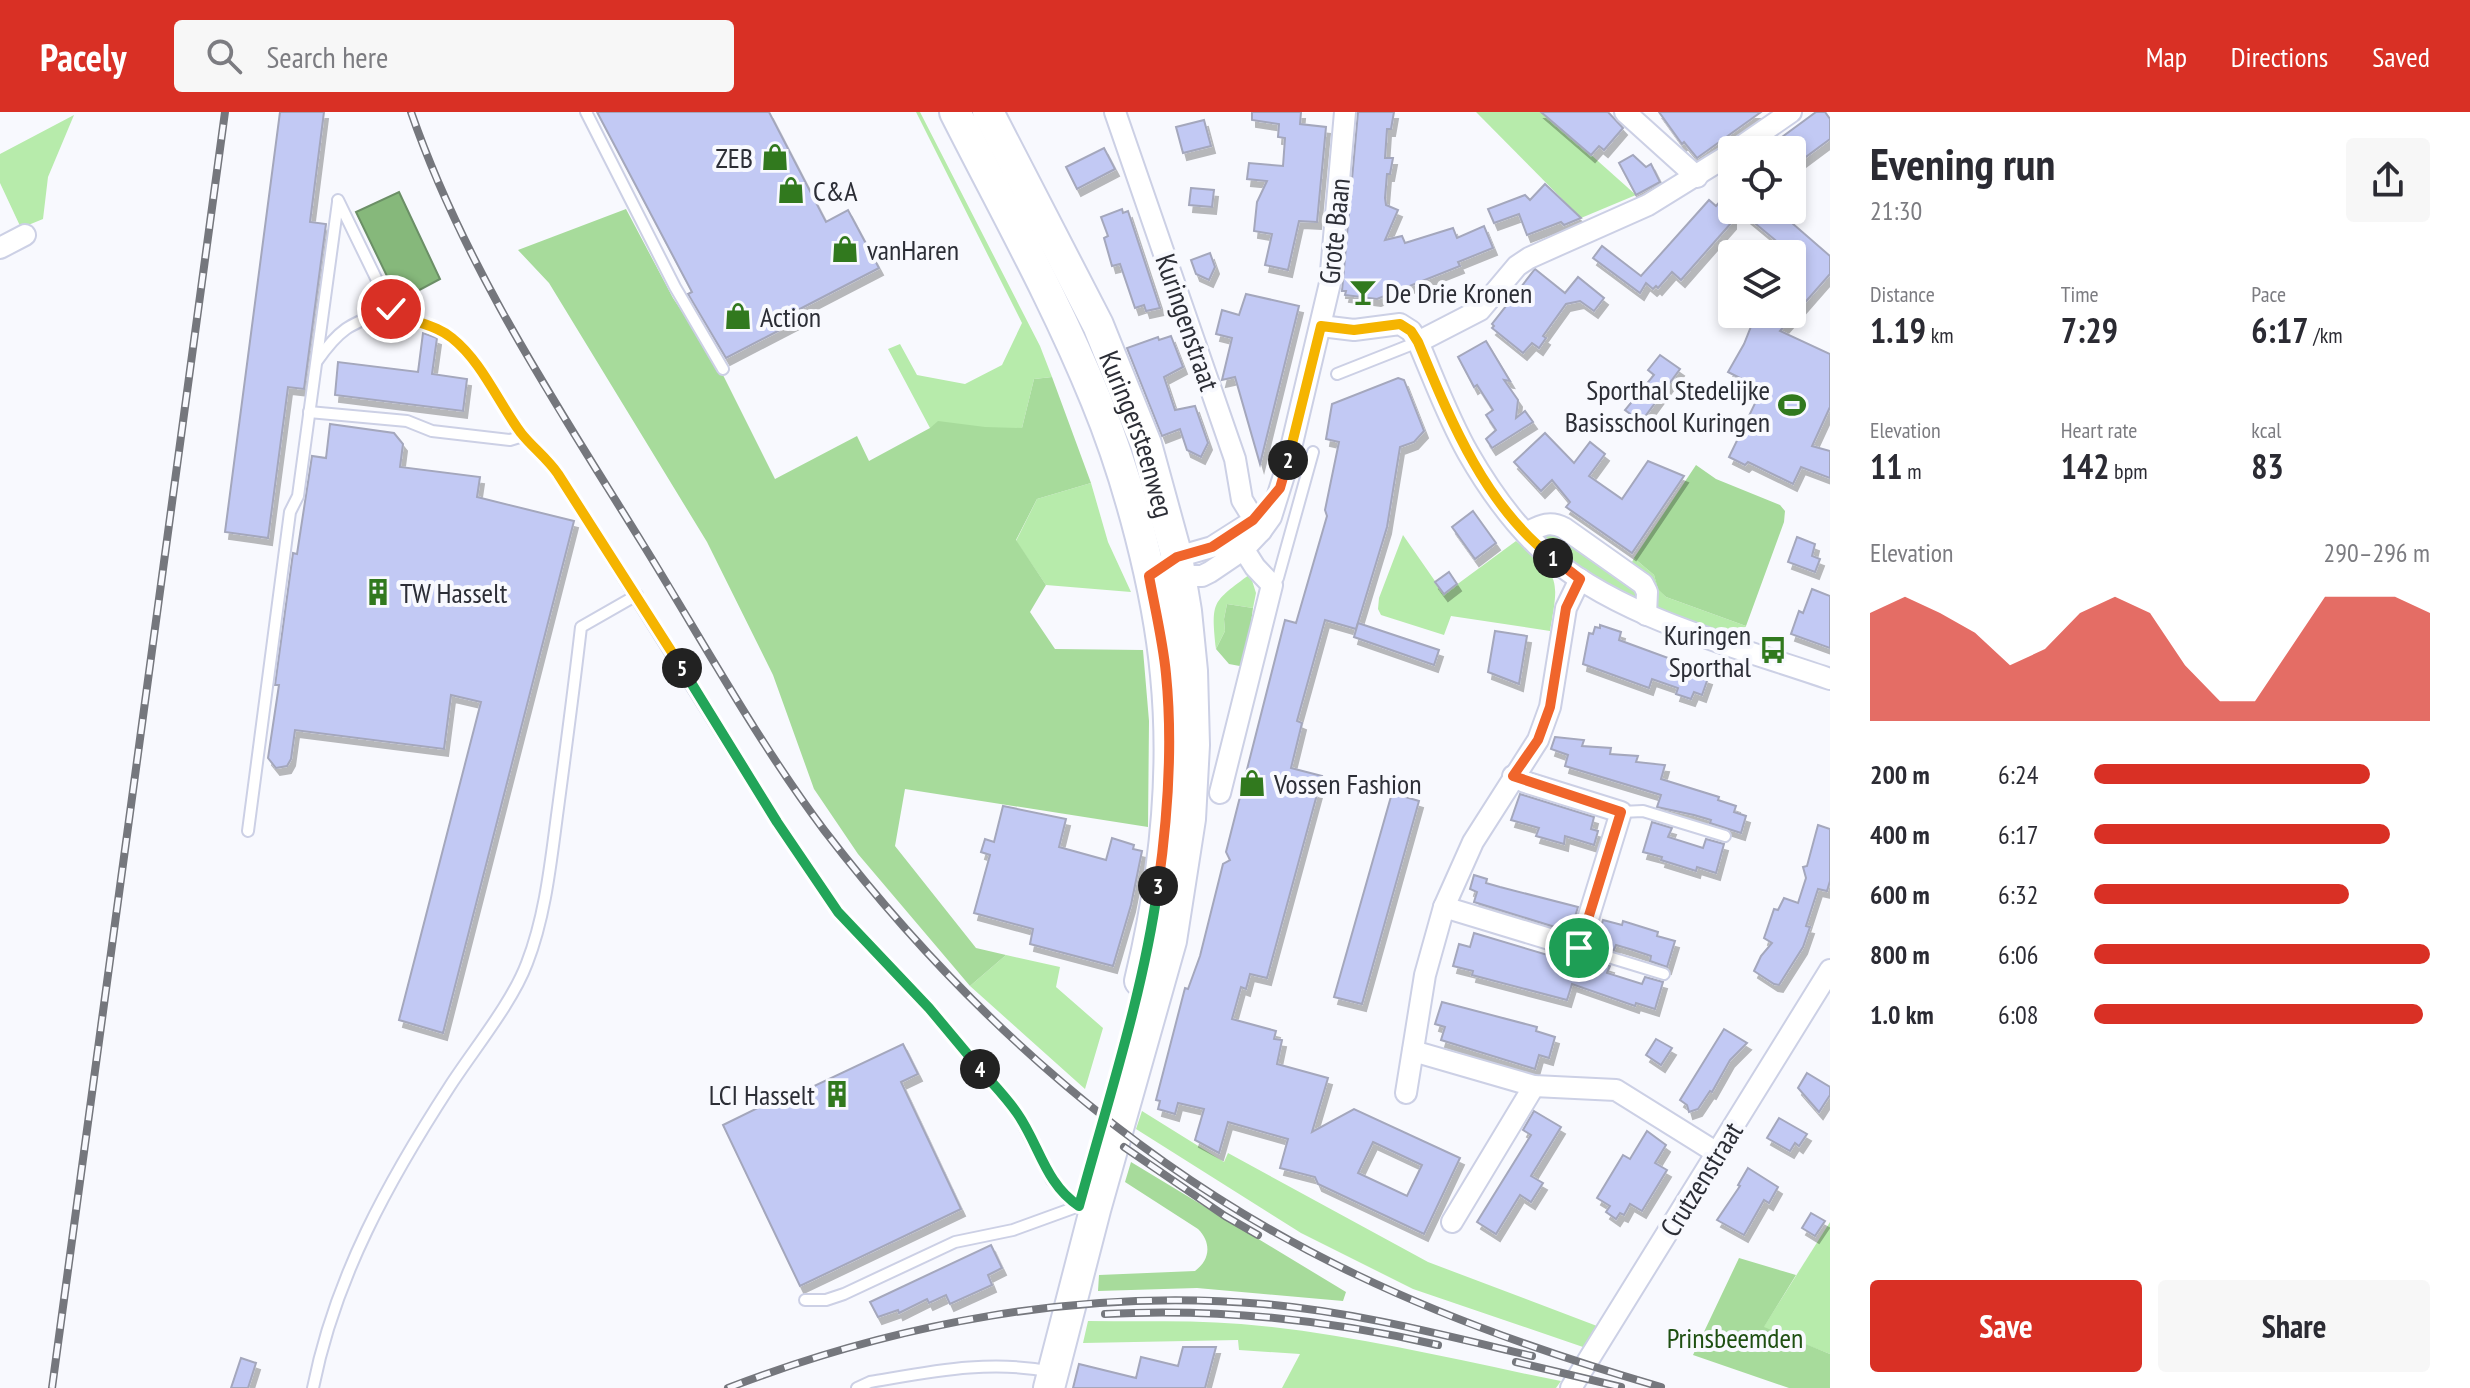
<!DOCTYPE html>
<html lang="en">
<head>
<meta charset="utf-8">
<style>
	body { margin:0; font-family:"PT Sans Narrow",sans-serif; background:#f7f7f7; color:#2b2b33; height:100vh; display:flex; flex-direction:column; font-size:30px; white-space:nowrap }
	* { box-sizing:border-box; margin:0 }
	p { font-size:26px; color:#7c7c81 }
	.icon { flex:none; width:44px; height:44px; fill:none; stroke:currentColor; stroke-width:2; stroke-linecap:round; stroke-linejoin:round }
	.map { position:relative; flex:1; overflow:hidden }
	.details { display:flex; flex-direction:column; background:#fff; width:640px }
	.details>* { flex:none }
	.controls { position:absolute; left:1718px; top:24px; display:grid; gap:16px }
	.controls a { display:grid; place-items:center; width:88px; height:88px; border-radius:8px; background:#fff; box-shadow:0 4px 12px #0003; font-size:40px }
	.pin { position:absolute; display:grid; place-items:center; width:68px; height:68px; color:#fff; margin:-34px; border:4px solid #fff; border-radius:50%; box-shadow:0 2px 8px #0007 }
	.km { position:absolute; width:40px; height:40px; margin:-20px; border-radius:50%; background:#222; color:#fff; font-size:22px; line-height:40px; text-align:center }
	.round { display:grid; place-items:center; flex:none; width:84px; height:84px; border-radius:8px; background:#f7f7f7 }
	.head { display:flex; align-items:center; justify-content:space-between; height:136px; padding:0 40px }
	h1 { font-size:44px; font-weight:700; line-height:60px }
	.metrics { display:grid; grid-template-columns:repeat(3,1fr); gap:12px; height:136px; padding:8px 40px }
	.metrics div { display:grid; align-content:center }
	.metrics b { font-size:34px; font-weight:700 }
	.metrics small { font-size:22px; font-weight:400 }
	.metrics p { font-size:22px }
	.chart { height:224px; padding:16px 40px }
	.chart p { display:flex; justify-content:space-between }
	.chart svg { width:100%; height:144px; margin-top:8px; fill:#d93025; opacity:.7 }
	.action { display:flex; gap:16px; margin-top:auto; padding:16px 40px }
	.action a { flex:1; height:92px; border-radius:8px; background:#d93025; color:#fff; font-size:32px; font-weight:700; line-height:92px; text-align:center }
	.action a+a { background:#f7f7f7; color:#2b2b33 }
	ul { padding:0 40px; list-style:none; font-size:26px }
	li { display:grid; grid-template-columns:128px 96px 1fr; align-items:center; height:60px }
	li i { height:20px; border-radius:10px; background:#d93025 }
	header { display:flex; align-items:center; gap:48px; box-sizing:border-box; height:112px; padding:0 40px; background:#d93025; color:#fff }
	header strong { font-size:38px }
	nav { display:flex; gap:44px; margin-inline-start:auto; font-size:28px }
	.search { width:560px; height:72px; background:#f7f7f7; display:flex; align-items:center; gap:20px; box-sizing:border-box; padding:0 28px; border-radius:8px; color:#7c7c81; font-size:30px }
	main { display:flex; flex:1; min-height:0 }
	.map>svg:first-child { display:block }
	.green { fill:#b7ebab }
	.forest { fill:#a7db9b }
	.water { fill:#86b87b; stroke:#6b8f66; stroke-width:2 }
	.building { fill:#c2c9f4; stroke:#a4a7bc; stroke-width:2; fill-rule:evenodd; filter:url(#shadow) }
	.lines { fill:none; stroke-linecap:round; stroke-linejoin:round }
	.service-casing { stroke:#ccd0e5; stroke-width:14 }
	.minor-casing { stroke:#ccd0e5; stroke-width:24 }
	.primary-casing { stroke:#ccd0e5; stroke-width:34 }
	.service { stroke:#fff; stroke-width:10 }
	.minor { stroke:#fff; stroke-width:20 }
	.primary { stroke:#fff; stroke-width:30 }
	.rail-casing { stroke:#75777d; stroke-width:8 }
	.rail { stroke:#f8f9fe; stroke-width:5; stroke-dasharray:15; stroke-linecap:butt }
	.split-1-casing { stroke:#fff; stroke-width:16 }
	.split-2-casing { stroke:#fff; stroke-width:16 }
	.split-3-casing { stroke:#fff; stroke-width:16 }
	.split-4-casing { stroke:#fff; stroke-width:16 }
	.split-5-casing { stroke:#fff; stroke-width:16 }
	.split-6-casing { stroke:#fff; stroke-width:16 }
	.split-1 { stroke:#f0652b; stroke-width:10 }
	.split-2 { stroke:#f5b400; stroke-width:10 }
	.split-3 { stroke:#f0652b; stroke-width:10 }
	.split-4 { stroke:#22a559; stroke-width:10 }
	.split-5 { stroke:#22a559; stroke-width:10 }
	.split-6 { stroke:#f5b400; stroke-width:10 }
	.labels { text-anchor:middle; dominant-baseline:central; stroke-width:8; stroke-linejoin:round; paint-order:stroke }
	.poi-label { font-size:28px; fill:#2c2e36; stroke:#f8f9fe; text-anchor:start }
	.street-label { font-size:28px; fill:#2c2e36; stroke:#f8f9fe }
	.park-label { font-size:28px; fill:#1f5012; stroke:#f8f9fe }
</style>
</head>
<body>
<header>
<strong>Pacely</strong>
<div class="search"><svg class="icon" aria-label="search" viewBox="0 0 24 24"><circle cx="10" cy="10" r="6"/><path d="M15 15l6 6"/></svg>Search here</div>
<nav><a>Map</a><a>Directions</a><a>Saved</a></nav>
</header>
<main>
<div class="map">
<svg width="1830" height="1276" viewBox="0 0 1830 1276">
	<defs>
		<filter id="shadow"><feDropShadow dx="4" dy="7" stdDeviation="0" flood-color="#0004"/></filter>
	</defs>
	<rect width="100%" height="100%" fill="#f8f9fe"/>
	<g class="green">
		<path d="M 916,0 L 920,0 L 1040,234 L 1052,265 L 1034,267 L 1022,316 L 930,316 L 888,237 L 900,232 L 917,263 L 965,272 L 1002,253 L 1022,211 Z"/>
		<path d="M 1476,0 L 1543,0 L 1636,83 L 1581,106 Z"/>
		<path d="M 74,3 L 48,65 L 43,107 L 21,116 L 0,71 L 0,42 Z"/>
		<path d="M 1091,371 L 1108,430 L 1131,480 L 1046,473 L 1016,429 L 1037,387 Z"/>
		<path d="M 1546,416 L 1638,474 L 1641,490 L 1592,464 L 1541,422 Z"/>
		<path d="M 1403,423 L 1444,482 L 1516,429 C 1559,465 1560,463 1550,519 L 1451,504 L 1444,523 L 1381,503 L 1378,497 L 1379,486 Z"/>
		<path d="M 1634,446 L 1654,463 L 1658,476 L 1666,485 L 1746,514 L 1742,525 L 1738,527 L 1659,499 L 1628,458 Z"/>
		<path d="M 1250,462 L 1256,481 L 1253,496 L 1227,492 L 1224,507 L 1225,519 L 1216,537 C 1211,488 1212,491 1250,462 Z"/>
		<path d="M 1006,843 L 1060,855 L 1056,875 L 1103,916 L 1085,977 L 970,874 Z"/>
		<path d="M 1142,999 L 1224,1050 L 1228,1041 L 1428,1150 L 1597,1214 L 1583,1235 L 1413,1177 L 1301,1121 L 1136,1017 Z"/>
		<path d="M 1830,1110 L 1830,1242 L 1763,1216 Z"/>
		<path d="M 1088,1209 C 1139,1210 1191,1208 1241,1212 C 1349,1221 1455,1248 1561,1269 L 1556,1276 L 1282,1276 L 1300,1242 L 1239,1238 L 1238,1228 L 1083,1231 Z"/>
	</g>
	<g class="forest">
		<path d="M 626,97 L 673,186 L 719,255 L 775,367 L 857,324 L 869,349 L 930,316 L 938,309 L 985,315 L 1022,316 L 1034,267 L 1052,265 L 1091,371 L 1037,387 L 1016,428 L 1046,473 L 1030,500 L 1055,537 L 1143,538 L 1149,609 L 1148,715 L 905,677 L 895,734 L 976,836 L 1006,843 L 970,874 L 858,742 L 814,677 L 773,563 L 707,430 L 549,171 L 518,138 Z"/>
		<path d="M 1696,353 L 1716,367 L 1780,393 L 1785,399 L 1784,410 L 1746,514 L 1666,485 L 1658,477 L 1654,463 L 1634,446 Z"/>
		<path d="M 1227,492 L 1253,496 L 1245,555 L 1229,552 L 1216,537 L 1225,519 L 1224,507 Z"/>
		<path d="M 1131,1050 L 1346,1180 L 1343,1189 L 1197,1176 L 1098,1179 L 1099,1163 L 1195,1159 C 1211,1147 1211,1130 1198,1117 L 1125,1070 Z"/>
		<path d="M 1739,1146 L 1796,1163 L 1764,1215 L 1830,1242 L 1830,1276 L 1789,1276 L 1693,1243 Z"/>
	</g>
	<path class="water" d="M 399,80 L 440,167 L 399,189 L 356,100 Z"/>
	<g class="building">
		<path d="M 280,0 L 324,0 L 310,110 L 326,112 L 304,277 L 288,275 L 268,426 L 225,420 Z"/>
		<path d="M 597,0 L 769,0 L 826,110 L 848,98 L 879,156 L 794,200 L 799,208 L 726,246 L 688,182 L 692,180 Z"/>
		<path d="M 1252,0 L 1301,0 L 1300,12 L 1326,15 L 1317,110 L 1299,109 L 1288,158 L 1265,153 L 1272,122 L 1254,119 L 1257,90 L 1267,69 L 1247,67 L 1249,51 L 1283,54 L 1285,26 L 1278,25 L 1279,12 L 1252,8 Z"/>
		<path d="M 1358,0 L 1394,0 L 1391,17 L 1387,17 L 1385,46 L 1393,46 L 1390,62 L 1387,62 L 1385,86 L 1386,93 L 1398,98 L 1385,128 L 1402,124 L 1405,131 L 1453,116 L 1457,126 L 1484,114 L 1493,136 L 1458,150 L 1460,154 L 1377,187 L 1345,183 L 1346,179 L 1342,179 Z"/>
		<path d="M 1541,0 L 1608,0 L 1623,16 L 1604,38 L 1599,34 L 1591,43 Z"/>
		<path d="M 1659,0 L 1761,0 L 1697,46 L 1684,30 L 1682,32 Z"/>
		<path d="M 1816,0 L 1825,0 L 1830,7 L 1830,27 L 1799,50 L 1782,25 Z"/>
		<path d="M 1204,8 L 1211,34 L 1183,41 L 1176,15 Z"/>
		<path d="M 1104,36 L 1115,57 L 1077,77 L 1066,55 Z"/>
		<path d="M 1633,43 L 1646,55 L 1651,52 L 1660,70 L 1636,83 L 1619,51 Z"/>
		<path d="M 1545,72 L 1581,106 L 1564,113 L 1561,110 L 1527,123 L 1519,102 L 1494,111 L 1488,97 L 1525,83 L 1530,88 Z"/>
		<path d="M 1191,76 L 1214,78 L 1212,95 L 1189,93 Z"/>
		<path d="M 1732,76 L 1732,110 L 1681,168 L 1672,160 L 1658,176 L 1656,174 L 1653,177 L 1646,171 L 1640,181 L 1593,146 L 1602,134 L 1641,164 L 1709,88 L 1716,94 Z"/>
		<path d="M 1122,97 L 1123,101 L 1128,99 L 1160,196 L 1146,199 L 1144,193 L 1135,196 L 1120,152 L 1112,154 L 1104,126 L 1108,124 L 1101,105 Z"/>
		<path d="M 1739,98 L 1777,98 L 1830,144 L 1830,162 L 1780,219 L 1830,242 L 1830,295 L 1812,334 L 1830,339 L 1830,366 L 1801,355 L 1793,372 L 1748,350 L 1745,353 L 1729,345 L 1762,277 L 1728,260 L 1744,232 L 1756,202 L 1792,202 L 1792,142 Z"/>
		<path d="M 1210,141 L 1215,155 L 1209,168 L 1196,162 L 1191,148 Z"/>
		<path d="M 1535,157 L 1565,181 L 1578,165 L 1604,186 L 1594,199 L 1580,189 L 1566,192 L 1543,224 L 1546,226 L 1539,236 L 1532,231 L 1523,241 L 1492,216 L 1494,214 L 1492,212 Z"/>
		<path d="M 1246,182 L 1299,194 L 1260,352 L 1235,265 L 1222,268 L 1232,226 L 1216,222 L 1222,198 L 1239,203 Z"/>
		<path d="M 423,221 L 437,226 L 432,262 L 467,267 L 463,299 L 335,283 L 338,250 L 418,260 Z"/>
		<path d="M 1171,224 L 1183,255 L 1164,265 L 1175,298 L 1195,294 L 1208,331 L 1201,345 L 1187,338 L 1180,317 L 1162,324 L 1127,236 L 1158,225 L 1159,228 Z"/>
		<path d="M 1486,229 L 1510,269 L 1504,268 L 1518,288 L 1516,306 L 1525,299 L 1533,310 L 1492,336 L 1486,327 L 1496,318 L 1486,303 L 1493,298 L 1477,273 L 1474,275 L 1458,245 Z"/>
		<path d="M 1660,243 L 1680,257 L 1641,310 L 1625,298 L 1654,263 L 1648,258 Z"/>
		<path d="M 1398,266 L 1404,268 L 1424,319 L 1414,330 L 1400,335 L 1387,415 L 1356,517 L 1325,508 L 1297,609 L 1302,611 L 1291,656 L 1322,664 L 1267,866 L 1250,862 L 1246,877 L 1241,875 L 1232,907 L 1276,919 L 1274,927 L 1282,928 L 1277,952 L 1328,966 L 1312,1020 L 1354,997 L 1460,1046 L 1424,1122 L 1318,1072 L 1315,1065 L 1280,1056 L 1288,1027 L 1228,1010 L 1219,1041 L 1195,1028 L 1204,997 L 1178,991 L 1175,1002 L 1158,997 L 1160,989 L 1156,988 L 1185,876 L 1188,877 L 1200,844 L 1223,752 L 1230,748 L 1226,740 L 1285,508 L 1296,511 L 1327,404 L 1325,398 L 1339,330 L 1326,327 L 1332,292 ZM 1373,1030 L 1422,1053 L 1407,1084 L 1358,1061 Z"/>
		<path d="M 330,312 L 394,321 L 403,332 L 400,355 L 480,365 L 477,385 L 574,409 L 443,921 L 399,908 L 481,590 L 451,583 L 444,637 L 295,618 L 291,647 L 287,654 L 276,656 L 268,646 L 279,573 L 275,573 L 293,441 L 297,442 L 312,344 L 326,346 Z"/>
		<path d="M 1545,321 L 1574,351 L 1590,330 L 1605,342 L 1589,364 L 1622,387 L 1648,349 L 1684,364 L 1632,441 L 1566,395 L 1570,390 L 1552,368 L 1541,379 L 1514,350 Z"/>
		<path d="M 1473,399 L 1496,431 L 1475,447 L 1452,415 Z"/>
		<path d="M 1797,425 L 1815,432 L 1812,444 L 1820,447 L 1815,460 L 1788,450 Z"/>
		<path d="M 1449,460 L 1457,472 L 1444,482 L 1435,470 Z"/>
		<path d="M 1812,477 L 1830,484 L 1830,536 L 1791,522 L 1799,499 L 1803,501 Z"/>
		<path d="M 1358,511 L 1439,538 L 1434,553 L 1354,525 Z"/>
		<path d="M 1600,513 L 1621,520 L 1619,528 L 1701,558 L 1699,563 L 1708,566 L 1702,583 L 1694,580 L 1691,587 L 1676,582 L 1678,576 L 1652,567 L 1649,576 L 1583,552 L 1589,521 L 1593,522 L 1595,515 L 1600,516 Z"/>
		<path d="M 1495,519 L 1527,524 L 1519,572 L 1488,560 Z"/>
		<path d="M 1555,625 L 1584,628 L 1582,634 L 1611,636 L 1610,642 L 1638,644 L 1636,650 L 1665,653 L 1661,667 L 1719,685 L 1718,688 L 1736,694 L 1734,700 L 1746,704 L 1741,721 L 1710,711 L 1711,708 L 1694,703 L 1657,695 L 1661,683 L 1565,654 L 1568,643 L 1551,637 Z"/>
		<path d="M 1392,681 L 1419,689 L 1362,892 L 1334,885 Z"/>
		<path d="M 1520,682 L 1594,705 L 1591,717 L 1598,719 L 1594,733 L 1565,724 L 1564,732 L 1536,724 L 1539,716 L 1511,708 Z"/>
		<path d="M 1003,694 L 1066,707 L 1059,735 L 1106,748 L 1112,726 L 1134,733 L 1133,737 L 1142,739 L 1131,793 L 1113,854 L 1030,832 L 1033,817 L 974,801 L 990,743 L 981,740 L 985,727 L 994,730 Z"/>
		<path d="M 1652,710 L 1672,716 L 1668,725 L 1703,736 L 1706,727 L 1724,732 L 1716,761 L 1697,755 L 1696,759 L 1661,748 L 1662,745 L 1643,740 Z"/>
		<path d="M 1818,713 L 1830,717 L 1830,769 L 1827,779 L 1818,777 L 1806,814 L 1810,815 L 1803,835 L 1779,873 L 1774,872 L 1754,859 L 1761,844 L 1772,831 L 1764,826 L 1774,797 L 1778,798 L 1784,786 L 1798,791 L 1806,766 L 1803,755 L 1807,754 Z"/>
		<path d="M 1474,763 L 1487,767 L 1486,771 L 1500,775 L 1578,795 L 1573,811 L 1570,810 L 1568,819 L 1474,790 L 1477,780 L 1470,777 Z"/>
		<path d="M 1603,808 L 1622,813 L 1623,809 L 1658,820 L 1657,824 L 1675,829 L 1667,855 L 1650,849 L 1651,844 L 1633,838 L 1616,833 L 1614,838 L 1596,833 Z"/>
		<path d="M 1474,821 L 1588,855 L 1591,848 L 1610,854 L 1607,861 L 1642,872 L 1645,865 L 1663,870 L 1655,897 L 1636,891 L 1635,894 L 1572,872 L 1567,888 L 1472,863 L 1473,859 L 1453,854 L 1459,832 L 1470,835 Z"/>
		<path d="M 1442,890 L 1537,915 L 1536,919 L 1555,925 L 1549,946 L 1539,943 L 1535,957 L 1441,928 L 1445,915 L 1435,912 Z"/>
		<path d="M 1724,917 L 1747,931 L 1730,948 L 1712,980 L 1710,979 L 1698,997 L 1689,1000 L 1687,993 L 1680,988 Z"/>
		<path d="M 1656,927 L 1672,936 L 1661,953 L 1646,943 Z"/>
		<path d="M 903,932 L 918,962 L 901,970 L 961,1097 L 800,1174 L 723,1013 L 770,990 L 772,994 Z"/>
		<path d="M 1807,961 L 1830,975 L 1830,983 L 1819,1000 L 1798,976 Z"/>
		<path d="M 1534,999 L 1561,1015 L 1531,1064 L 1543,1071 L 1531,1090 L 1520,1083 L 1496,1122 L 1477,1110 L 1531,1023 L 1523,1018 Z"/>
		<path d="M 1779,1006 L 1807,1022 L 1799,1034 L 1795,1031 L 1790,1039 L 1767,1026 Z"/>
		<path d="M 1647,1019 L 1666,1033 L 1655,1051 L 1667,1058 L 1642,1099 L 1630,1092 L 1624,1103 L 1620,1101 L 1616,1107 L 1606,1100 L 1610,1094 L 1597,1086 L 1623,1043 L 1630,1047 Z"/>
		<path d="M 1748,1056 L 1778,1075 L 1769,1091 L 1764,1088 L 1744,1123 L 1717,1108 L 1740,1074 L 1738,1073 Z"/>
		<path d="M 1811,1101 L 1825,1109 L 1815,1124 L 1802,1116 Z"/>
		<path d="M 991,1133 L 1002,1156 L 988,1163 L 992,1173 L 950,1192 L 946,1183 L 929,1191 L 927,1187 L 899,1201 L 898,1198 L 878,1205 L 870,1190 Z"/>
		<path d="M 1183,1235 L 1216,1235 L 1205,1276 L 1073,1276 L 1079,1252 L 1136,1266 L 1141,1245 L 1178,1254 Z"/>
		<path d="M 241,1246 L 256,1251 L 248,1276 L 231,1276 Z"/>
	</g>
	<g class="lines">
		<g class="service-casing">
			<g id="service">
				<path d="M 586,0 L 675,175 L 723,257"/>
				<path d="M 338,88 L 391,197 C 410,211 434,211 452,226 C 482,250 498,290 521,321 C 532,335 547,346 558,362 L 777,710 L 838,800 L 929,896 L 1018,1002 L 1052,1068 L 1069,1087 L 1079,1094 L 1091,1097"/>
				<path d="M 317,249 C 342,213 352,212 391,197"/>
				<path d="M 1337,262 L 1418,230"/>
				<path d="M 309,300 L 407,309 L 432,319 L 510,328 L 523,324"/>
				<path d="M 1272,473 L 1278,466 L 1313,340"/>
				<path d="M 1621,700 L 1643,699 L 1725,724"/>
				<path d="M 248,719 L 290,400 L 298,384 L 338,90"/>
				<path d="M 1579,836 L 1664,862"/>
				<path d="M 805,1188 L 826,1188 L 844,1182 L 955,1130 L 1013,1118 L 1079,1094"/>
				<path d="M 313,1276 C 335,1165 389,1068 450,974 C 474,937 512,891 527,851 C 546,802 551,747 558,696 C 566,636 574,576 581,515 L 637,483"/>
				<path d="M 857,1276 L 870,1270 C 930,1260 990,1247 1052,1260"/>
			</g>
		</g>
		<g class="minor-casing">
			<g id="minor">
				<path d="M 1115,0 L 1235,347 L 1242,388 L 1261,419"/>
				<path d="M 1625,0 L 1697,65"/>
				<path d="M 1736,38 L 1791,0"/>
				<path d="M 0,136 L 25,123"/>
				<path d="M 1321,214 L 1354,218 L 1400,212 L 1411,219 L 1418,230 C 1434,267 1448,306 1468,341 C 1488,376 1513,411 1542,438 C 1614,505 1738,535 1830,567"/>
				<path d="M 1418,230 L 1480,198 L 1517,154 L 1529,146 L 1648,93 L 1732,41"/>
				<path d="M 1526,421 C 1540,414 1549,408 1564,416 L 1643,472 L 1647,480 L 1646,503"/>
				<path d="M 1167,452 L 1177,445 L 1212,435 L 1245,414"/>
				<path d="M 1171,464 L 1202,464 L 1210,460 L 1244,437 L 1261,419 L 1271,405 L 1286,357 L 1330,171 L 1345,0"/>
				<path d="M 1220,681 L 1272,473 L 1255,455 L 1234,422"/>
				<path d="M 1444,795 L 1579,836 L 1621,700 L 1525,670 L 1513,664"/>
				<path d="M 1413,939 L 1534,974 L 1616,978 L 1717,1041"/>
				<path d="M 1406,981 L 1425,863 L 1444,795 L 1473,730 L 1538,628 L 1550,595 L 1566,496 L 1580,467"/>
				<path d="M 1452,1110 L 1534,974"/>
				<path d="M 1571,1276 L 1830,858"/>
			</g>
		</g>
		<g class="primary-casing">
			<g id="primary">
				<path d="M 955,0 C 1003,95 1056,189 1096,288 C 1129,368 1158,477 1166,563 C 1176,665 1164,770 1140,869"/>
				<path id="s1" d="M 988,0 L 1098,213 L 1146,332 L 1177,445 L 1186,499 L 1192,559 L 1194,633 L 1190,707 L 1171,829 L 1095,1098 L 1049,1276"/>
			</g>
		</g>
		<use href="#service" class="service"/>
		<use href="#minor" class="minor"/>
		<use href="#primary" class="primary"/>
		<g class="rail-casing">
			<g id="rail">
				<path d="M 411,0 C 465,156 558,295 644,434 C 702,528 758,630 824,718 C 966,903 1143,1061 1355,1162 C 1453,1209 1557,1245 1661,1275"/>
				<path d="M 1124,1035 L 1225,1104 L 1258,1123"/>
				<path d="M 1105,1202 C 1217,1196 1329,1208 1438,1233"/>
				<path d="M 1516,1250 L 1621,1275"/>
				<path d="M 52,1276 L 225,0"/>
				<path d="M 728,1276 C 897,1211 1083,1176 1264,1192 C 1355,1200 1443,1223 1532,1244"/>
			</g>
		</g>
		<use href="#rail" class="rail"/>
	</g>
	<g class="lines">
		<g class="split-1-casing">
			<path id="split-1" d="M 1553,446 L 1580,467 L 1566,496 L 1550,595 L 1538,628 L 1513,664 L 1621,700 L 1579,836"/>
		</g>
		<g class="split-2-casing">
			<path id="split-2" d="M 1288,348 L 1321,214 L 1354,218 L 1400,212 L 1411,219 L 1418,230 C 1450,307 1484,393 1553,446"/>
		</g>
		<g class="split-3-casing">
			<path id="split-3" d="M 1158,774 C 1168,704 1173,632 1166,562 C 1163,530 1155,497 1149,464 L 1177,445 L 1212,435 L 1253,408 L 1280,376 L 1288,348"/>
		</g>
		<g class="split-4-casing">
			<path id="split-4" d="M 980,957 C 992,971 1006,985 1017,1001 C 1039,1032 1045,1072 1079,1094 C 1108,988 1143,882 1158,774"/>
		</g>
		<g class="split-5-casing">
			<path id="split-5" d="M 682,556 L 777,710 L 838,800 L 929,896 L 980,957"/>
		</g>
		<g class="split-6-casing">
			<path id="split-6" d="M 391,197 C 410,211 434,211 452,226 C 482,250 498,290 521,321 C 532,335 547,346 558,362 L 682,556"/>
		</g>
		<use href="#split-1" class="split-1"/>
		<use href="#split-2" class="split-2"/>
		<use href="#split-3" class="split-3"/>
		<use href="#split-4" class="split-4"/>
		<use href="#split-5" class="split-5"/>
		<use href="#split-6" class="split-6"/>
	</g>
	<defs>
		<g id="shop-bare" transform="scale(2.16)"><path d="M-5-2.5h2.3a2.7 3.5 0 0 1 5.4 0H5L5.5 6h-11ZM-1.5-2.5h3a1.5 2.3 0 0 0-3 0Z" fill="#31791e" stroke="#f8f9fe" stroke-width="2.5" paint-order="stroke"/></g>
		<g id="bar-bare" transform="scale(2.16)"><path d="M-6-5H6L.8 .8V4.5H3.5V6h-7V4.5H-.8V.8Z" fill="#31791e" stroke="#f8f9fe" stroke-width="2.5" paint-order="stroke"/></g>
		<g id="stadium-bare" transform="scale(2.16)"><path d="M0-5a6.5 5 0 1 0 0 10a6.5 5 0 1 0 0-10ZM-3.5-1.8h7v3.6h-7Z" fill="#31791e" stroke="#f8f9fe" stroke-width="2.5" paint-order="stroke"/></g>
		<g id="building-bare" transform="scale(2.16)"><path d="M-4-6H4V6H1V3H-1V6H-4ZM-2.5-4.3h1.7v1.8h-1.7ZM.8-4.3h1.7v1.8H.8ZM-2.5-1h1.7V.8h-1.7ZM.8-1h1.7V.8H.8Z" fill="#31791e" stroke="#f8f9fe" stroke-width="2.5" paint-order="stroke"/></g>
		<g id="bus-bare" transform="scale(2.16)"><path d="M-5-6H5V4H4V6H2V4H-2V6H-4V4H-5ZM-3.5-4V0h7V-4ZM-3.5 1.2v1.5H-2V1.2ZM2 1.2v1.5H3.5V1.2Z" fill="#31791e" stroke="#f8f9fe" stroke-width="2.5" paint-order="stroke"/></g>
	</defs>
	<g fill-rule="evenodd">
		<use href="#shop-bare" x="775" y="45"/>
		<use href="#shop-bare" x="791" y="78"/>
		<use href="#shop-bare" x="845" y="137"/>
		<use href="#bar-bare" x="1363" y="180"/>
		<use href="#shop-bare" x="738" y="204"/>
		<use href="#stadium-bare" x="1792" y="293"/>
		<use href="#building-bare" x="378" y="480"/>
		<use href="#bus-bare" x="1773" y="538"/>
		<use href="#shop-bare" x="1252" y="671"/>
		<use href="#building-bare" x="837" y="982"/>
	</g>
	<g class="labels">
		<g class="poi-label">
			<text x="753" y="45" text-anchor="end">ZEB</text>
			<text x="813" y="78">C&amp;A</text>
			<text x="867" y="137">vanHaren</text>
			<text x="1385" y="180">De Drie Kronen</text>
			<text x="760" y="204">Action</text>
			<text x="1770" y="277" text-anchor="end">Sporthal Stedelijke<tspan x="1770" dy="32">Basisschool Kuringen</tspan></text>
			<text x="400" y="480">TW Hasselt</text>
			<text x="1751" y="522" text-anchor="end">Kuringen<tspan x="1751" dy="32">Sporthal</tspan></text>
			<text x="1274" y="671">Vossen Fashion</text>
			<text x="815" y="982" text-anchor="end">LCI Hasselt</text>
		</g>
		<g class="street-label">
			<text transform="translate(1334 119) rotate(-84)">Grote Baan</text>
			<text transform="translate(1188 210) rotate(71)">Kuringenstraat</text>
			<text stroke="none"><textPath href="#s1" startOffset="356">Kuringersteenweg</textPath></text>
			<text transform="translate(1701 1067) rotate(-58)">Crutzenstraat</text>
		</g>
		<g class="park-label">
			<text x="1735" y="1225">Prinsbeemden</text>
		</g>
	</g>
</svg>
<div class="controls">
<a><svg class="icon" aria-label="locate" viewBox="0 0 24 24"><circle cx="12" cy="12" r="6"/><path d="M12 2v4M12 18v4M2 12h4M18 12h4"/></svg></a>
<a><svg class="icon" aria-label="layers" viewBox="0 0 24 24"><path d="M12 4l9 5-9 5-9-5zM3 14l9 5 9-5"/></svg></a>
</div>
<div class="pin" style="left:1579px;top:836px;background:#1e9e55"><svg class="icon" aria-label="arrive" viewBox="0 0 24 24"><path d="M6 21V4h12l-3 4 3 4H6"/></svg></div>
<div class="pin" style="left:391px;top:197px;background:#d93025"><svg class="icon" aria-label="check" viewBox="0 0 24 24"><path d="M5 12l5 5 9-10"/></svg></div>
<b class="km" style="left:1553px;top:446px">1</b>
<b class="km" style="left:1288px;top:348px">2</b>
<b class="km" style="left:1158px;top:774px">3</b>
<b class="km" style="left:980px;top:957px">4</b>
<b class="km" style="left:682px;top:556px">5</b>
</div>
<section class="details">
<div class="head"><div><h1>Evening run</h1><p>21:30</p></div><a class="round"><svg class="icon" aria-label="share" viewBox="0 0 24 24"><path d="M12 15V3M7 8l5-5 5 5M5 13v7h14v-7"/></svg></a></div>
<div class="metrics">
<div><p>Distance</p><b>1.19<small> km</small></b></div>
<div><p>Time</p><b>7:29</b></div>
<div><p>Pace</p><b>6:17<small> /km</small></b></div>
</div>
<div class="metrics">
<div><p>Elevation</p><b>11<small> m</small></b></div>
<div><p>Heart rate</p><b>142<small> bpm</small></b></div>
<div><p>kcal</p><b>83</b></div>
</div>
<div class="chart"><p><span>Elevation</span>290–296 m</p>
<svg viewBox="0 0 160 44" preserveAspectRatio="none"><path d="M0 44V11L10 6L20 11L30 17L40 27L50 22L60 11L70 6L80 11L90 27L100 38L110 38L120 22L130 6L140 6L150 6L160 11V44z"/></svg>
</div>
<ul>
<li><b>200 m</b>6:24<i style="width:82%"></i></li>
<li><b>400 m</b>6:17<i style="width:88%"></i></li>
<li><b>600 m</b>6:32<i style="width:76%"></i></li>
<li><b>800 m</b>6:06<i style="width:100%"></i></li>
<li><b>1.0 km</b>6:08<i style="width:98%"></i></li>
</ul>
<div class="action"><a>Save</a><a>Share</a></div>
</section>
</main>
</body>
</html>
